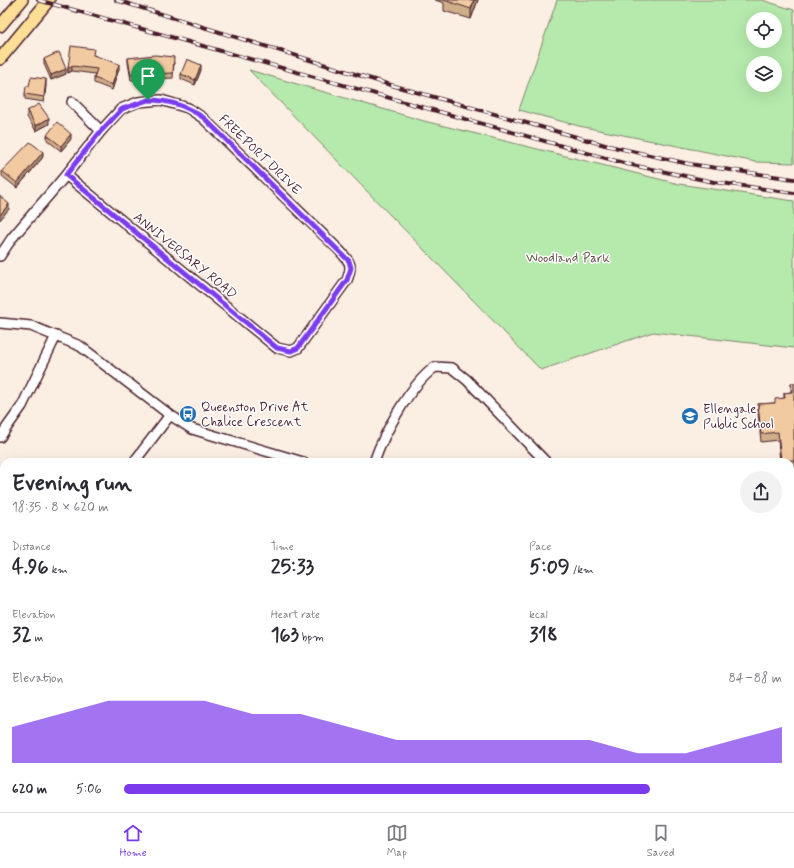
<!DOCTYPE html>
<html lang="en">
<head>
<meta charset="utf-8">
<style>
	body { margin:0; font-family:Mynerve,sans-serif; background:#f2f2f3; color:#2b2b33; height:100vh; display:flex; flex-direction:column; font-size:15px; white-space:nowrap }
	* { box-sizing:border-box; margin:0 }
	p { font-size:13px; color:#7c7c81 }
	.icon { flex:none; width:22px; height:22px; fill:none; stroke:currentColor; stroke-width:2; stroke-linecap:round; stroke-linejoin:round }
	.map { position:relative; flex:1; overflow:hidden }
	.side { position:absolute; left:0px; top:458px; width:794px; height:354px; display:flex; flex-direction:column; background:#fff; border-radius:12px 12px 0 0; box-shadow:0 4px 16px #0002 }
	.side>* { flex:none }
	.fabs { position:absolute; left:746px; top:12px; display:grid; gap:8px }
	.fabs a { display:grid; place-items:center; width:36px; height:36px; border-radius:50%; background:#fff; box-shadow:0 4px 16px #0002; font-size:20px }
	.pin { position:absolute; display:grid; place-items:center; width:34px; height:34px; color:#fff; margin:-41px -17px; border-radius:50% 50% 50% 0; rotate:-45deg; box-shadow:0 0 4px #0007 }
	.pin .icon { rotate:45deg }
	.round { display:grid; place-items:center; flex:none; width:42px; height:42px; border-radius:21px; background:#f2f2f3 }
	.headline { display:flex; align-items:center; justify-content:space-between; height:68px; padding:0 12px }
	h1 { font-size:22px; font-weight:700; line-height:30px }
	.figures { display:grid; grid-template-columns:repeat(3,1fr); gap:6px; height:68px; padding:4px 12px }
	.figures div { display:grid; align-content:center }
	.figures b { font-size:20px; font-weight:700 }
	.figures small { font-size:11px; font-weight:400 }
	.figures p { font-size:11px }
	.chart { height:112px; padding:8px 12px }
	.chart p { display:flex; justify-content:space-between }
	.chart svg { width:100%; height:72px; margin-top:4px; fill:#7c3aed; opacity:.7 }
	ul { padding:0 12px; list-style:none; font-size:13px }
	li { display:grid; grid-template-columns:64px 48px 1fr; align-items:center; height:30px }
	li i { height:10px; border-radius:5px; background:#7c3aed }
	.tabs { display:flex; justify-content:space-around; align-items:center; height:56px; border-top:1px solid #e1e1e2; background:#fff; font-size:11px; color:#7c7c81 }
	.tabs a { display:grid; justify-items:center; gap:2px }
	.tabs .current { color:#7c3aed }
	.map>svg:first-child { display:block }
	.green { fill:#b5eaac; stroke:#80846c; fill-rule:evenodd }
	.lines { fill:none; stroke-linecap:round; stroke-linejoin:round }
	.minor-casing { stroke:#4a1f2b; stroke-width:12 }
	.major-casing { stroke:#4a1f2b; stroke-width:14 }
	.minor { stroke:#fff; stroke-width:9 }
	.major { stroke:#fcde96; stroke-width:11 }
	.rail-casing { stroke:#4a1f2b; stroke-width:4 }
	.rail { stroke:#fff; stroke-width:2.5; stroke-dasharray:8; stroke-linecap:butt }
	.wall { fill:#cfae8a; stroke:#4a1f2b }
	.shaded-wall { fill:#a98d71; stroke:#4a1f2b }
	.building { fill:#f1caa1; stroke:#4a1f2b }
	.route-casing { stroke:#fff; stroke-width:8 }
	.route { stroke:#7c3aed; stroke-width:5 }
	.labels { text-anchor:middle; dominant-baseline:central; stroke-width:3; stroke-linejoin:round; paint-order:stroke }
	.street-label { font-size:13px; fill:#4a1f2b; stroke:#fff }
	.park-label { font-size:13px; fill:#65524b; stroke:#fff }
	.poi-label { font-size:13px; fill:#4a1f2b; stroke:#fff; text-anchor:start }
</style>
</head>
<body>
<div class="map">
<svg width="794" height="812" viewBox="0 0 794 812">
	<rect width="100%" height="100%" fill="#fbefe3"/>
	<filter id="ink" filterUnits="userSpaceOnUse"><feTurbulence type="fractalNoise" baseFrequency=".025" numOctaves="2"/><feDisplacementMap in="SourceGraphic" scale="8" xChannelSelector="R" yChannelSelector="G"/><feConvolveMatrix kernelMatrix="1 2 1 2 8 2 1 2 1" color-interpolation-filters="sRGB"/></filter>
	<g filter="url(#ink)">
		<g class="green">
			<path d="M 557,0 L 762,0 L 794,10 L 794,163 L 756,162 L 579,126 L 519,110 ZM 753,19 L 775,19 L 775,41 L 753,41 ZM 753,63 L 775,63 L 775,85 L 753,85 Z"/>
			<path d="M 249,70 L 424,121 L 679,184 L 794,201 L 794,348 L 653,332 L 541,370 Z"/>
		</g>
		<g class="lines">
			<g class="minor-casing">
				<g id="minor">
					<path d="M 72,102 L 101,131"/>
					<path d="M 0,256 L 12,238 L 66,175 L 101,131 L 121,109 L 138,102 L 161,100 L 188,108 L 203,118 L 339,250 C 350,262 353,264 347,280 L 298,348 L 291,351 L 277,348 L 66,175"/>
					<path d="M 0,323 L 31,326 L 80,346 L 170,415 L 192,429 L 303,462"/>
					<path d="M 0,437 L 22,406 L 56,336"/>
					<path d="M 134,462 L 170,415"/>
					<path d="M 374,462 C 384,433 410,385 435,367 L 452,368 L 467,380 L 546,462"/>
					<path d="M 0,576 L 4,580"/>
					<path d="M 790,716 L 794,716"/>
					<path d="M 0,750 L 4,754"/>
					<path d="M 57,808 L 61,812"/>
					<path d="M 386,808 L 395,812"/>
					<path d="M 589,810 L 596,808"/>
					<path d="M 140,812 L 143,808"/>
					<path d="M 288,812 L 292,808"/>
				</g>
			</g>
			<g class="major-casing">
				<g id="major">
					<path d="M 0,26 L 22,0"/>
					<path d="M 0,59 L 49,0"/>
				</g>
			</g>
			<use href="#minor" class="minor"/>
			<use href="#major" class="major"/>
			<g class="rail-casing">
				<g id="rail">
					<path d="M 38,0 L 627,164 L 714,182 L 794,193"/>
					<path d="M 116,0 L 384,83 L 605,145 L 689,164 L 794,179"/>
				</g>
			</g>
			<use href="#rail" class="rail"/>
		</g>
		<g class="wall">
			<path d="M 435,0 L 478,0 L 471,19 L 444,11 L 444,3 Z"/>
			<path d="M 94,55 L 119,69 L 112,90 L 94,83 L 94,78 L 95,74 L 72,71 L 68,73 L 68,68 Z"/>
			<path d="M 128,58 L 174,62 L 173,78 L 131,80 L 128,63 Z"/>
			<path d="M 44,59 L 66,74 L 51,80 L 44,64 Z"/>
			<path d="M 201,70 L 195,85 L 181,79 L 181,74 Z"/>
			<path d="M 46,85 L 44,102 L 25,99 L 25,94 L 29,86 Z"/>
			<path d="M 27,111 L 49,124 L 36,131 L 27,117 Z"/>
			<path d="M 47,135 L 71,139 L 61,151 L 47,140 Z"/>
			<path d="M 43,157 L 17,188 L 2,176 L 2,171 Z"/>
			<path d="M 791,383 L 794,383 L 794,468 L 790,468 L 790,462 L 780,462 L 778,440 L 761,442 L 758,412 L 758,404 L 775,403 L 784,398 L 784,393 L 791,392 Z"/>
		</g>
		<g class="shaded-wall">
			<path d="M 474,0 L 478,0 L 471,19 L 471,9 Z"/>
			<path d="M 119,64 L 119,69 L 112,90 L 112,85 Z"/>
			<path d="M 201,65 L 201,70 L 195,85 L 195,80 Z"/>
			<path d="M 72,66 L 72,71 L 68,73 L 68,68 Z"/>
			<path d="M 66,69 L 66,74 L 51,80 L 51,75 Z"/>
			<path d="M 46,79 L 46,85 L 44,102 L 44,97 Z"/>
			<path d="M 49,118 L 49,124 L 36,131 L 36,126 Z"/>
			<path d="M 71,134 L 71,139 L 61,151 L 61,146 Z"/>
			<path d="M 43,152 L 43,157 L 17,188 L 17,183 Z"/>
			<path d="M 9,204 L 9,209 L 0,220 L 0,215 Z"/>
		</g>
		<g class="building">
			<path d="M 444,0 L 474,0 L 471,9 Z"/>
			<path d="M 71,46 L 94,49 L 93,55 L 119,64 L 112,85 L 94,78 L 97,69 L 72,66 L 68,68 Z"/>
			<path d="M 59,52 L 66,69 L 51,75 L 44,59 Z"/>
			<path d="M 155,55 L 174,57 L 173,73 L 131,75 L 128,58 Z"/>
			<path d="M 187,59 L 201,65 L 195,80 L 181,74 Z"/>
			<path d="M 31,77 L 46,79 L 44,97 L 25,94 L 26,86 L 29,86 Z"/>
			<path d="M 39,104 L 49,118 L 36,126 L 27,111 Z"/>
			<path d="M 57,122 L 71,134 L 61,146 L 47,135 Z"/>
			<path d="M 30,142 L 43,152 L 17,183 L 2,171 Z"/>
			<path d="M 0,196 L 9,204 L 0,215 Z"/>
			<path d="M 791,383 L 794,383 L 794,460 L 781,461 L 778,432 L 761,434 L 758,404 L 775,403 L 775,399 L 785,398 L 784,393 L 792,392 Z"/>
		</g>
	</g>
	<g class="lines" filter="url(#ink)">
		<g class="route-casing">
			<path id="route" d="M 148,100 C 170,100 186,106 204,118 L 349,261 L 351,268 L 347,280 L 298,348 L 291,351 L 277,348 L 66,175 L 101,131 L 122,109 Z"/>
		</g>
		<use href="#route" class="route"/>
	</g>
	<defs>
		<g id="bus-disc" transform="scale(0.9)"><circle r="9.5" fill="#1f6fb2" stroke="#fff"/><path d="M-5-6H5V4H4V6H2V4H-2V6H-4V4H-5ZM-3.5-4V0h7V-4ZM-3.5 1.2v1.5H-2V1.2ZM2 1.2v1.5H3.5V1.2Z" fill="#fff"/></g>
		<g id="school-disc" transform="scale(0.9)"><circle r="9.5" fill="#1f6fb2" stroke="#fff"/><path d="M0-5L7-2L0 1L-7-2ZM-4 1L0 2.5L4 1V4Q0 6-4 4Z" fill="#fff"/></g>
	</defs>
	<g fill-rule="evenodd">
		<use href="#bus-disc" x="188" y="414"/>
		<use href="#school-disc" x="690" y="416"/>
	</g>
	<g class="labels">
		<g class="street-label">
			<text transform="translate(260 155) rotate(44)">FREEPORT DRIVE</text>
			<text transform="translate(185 256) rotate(39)">ANNIVERSARY ROAD</text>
		</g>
		<g class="park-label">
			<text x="568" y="258">Woodland Park</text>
		</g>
		<g class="poi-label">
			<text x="201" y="407">Queenston Drive At<tspan x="201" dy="15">Chalice Crescent</tspan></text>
			<text x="703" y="409">Ellengale<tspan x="703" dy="15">Public School</tspan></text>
		</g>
	</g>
</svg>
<div class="fabs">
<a><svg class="icon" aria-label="locate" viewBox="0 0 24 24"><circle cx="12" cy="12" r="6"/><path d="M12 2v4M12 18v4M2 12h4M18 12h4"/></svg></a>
<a><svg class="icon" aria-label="layers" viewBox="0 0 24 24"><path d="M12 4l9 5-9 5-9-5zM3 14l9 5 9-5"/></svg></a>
</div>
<div class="pin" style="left:148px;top:100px;background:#1e9e55"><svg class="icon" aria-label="arrive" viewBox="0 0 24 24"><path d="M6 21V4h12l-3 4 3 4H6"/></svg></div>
<section class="side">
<div class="headline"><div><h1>Evening run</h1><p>18:35 · 8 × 620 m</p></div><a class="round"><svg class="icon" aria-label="share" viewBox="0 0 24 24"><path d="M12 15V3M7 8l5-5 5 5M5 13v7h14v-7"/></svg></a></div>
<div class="figures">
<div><p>Distance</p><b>4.96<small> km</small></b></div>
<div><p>Time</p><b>25:33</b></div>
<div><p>Pace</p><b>5:09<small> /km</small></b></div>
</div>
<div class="figures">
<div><p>Elevation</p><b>32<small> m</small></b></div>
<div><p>Heart rate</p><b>163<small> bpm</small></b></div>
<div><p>kcal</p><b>318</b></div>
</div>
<div class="chart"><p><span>Elevation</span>84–88 m</p>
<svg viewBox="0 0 160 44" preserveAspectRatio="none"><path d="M0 44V22L10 14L20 6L30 6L40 6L50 14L60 14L70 22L80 30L90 30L100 30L110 30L120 30L130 38L140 38L150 30L160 22V44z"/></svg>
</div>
<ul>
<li><b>620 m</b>5:06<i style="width:80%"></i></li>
</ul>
</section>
</div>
<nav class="tabs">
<a class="current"><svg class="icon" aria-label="home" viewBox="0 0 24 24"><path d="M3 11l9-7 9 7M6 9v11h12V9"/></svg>Home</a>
<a><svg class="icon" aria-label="map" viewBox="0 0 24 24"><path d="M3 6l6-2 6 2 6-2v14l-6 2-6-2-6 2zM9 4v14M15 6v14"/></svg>Map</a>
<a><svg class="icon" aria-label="saved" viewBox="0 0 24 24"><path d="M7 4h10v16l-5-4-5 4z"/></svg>Saved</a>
</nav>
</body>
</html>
